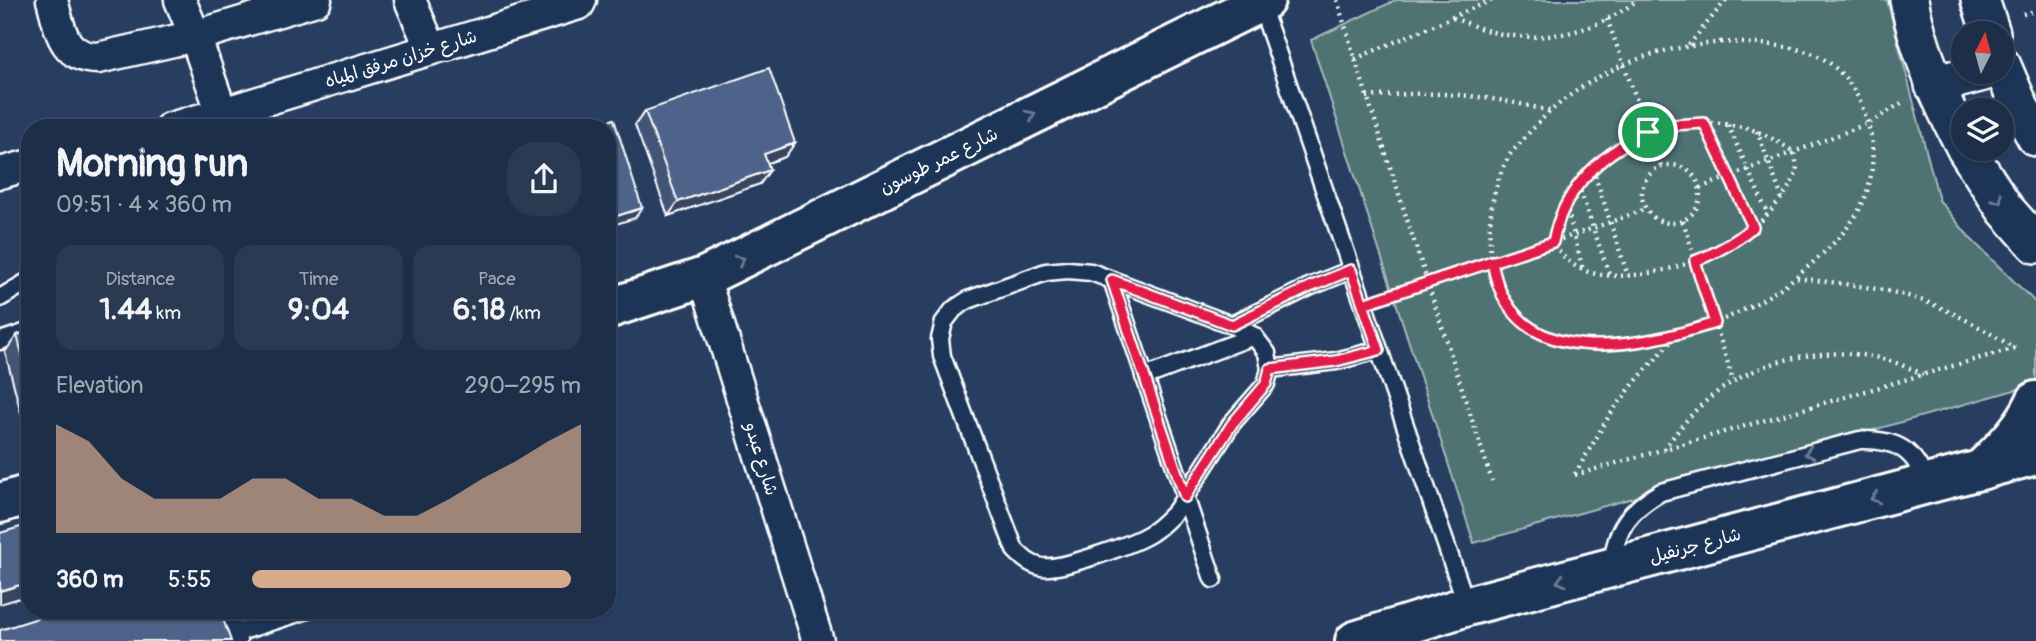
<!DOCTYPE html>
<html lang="en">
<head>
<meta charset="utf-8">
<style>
	body { margin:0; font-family:Pangolin,"Playpen Sans Arabic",sans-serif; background:#2a3a53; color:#f1f3f6; height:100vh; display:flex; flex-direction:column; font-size:26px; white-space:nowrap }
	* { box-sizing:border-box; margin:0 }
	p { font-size:23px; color:#a0a8b4 }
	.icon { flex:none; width:38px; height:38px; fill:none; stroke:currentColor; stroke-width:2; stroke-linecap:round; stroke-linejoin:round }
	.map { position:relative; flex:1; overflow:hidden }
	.details { position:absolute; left:21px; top:119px; width:595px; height:500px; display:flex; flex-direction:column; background:#1d2e49; border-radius:28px; box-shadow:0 2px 5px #0004,0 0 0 2px #3b4a61 }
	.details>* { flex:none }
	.needle { width:46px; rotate:6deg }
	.buttons { position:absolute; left:1951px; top:21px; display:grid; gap:14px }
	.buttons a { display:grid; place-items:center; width:63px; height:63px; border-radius:50%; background:#1d2e49; box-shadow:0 2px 5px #0004,0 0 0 2px #3b4a61; font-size:35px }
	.pin { position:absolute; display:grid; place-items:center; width:60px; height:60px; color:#fff; margin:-30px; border:4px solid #fff; border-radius:50%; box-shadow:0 2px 7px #0007 }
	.round { display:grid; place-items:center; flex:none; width:74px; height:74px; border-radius:28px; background:#2a3a53 }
	.summary { display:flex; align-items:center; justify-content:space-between; height:119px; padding:0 35px }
	h1 { font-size:38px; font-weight:700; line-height:52px }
	.metrics { display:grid; grid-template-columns:repeat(3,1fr); gap:10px; height:119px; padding:7px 35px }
	.metrics div { display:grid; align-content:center; border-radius:18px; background:#2a3a53; text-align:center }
	.metrics b { font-size:30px; font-weight:700 }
	.metrics small { font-size:19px; font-weight:400 }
	.metrics p { font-size:19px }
	.chart { height:196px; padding:14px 35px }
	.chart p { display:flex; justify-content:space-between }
	.chart svg { width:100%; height:126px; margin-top:7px; fill:#d6ab8b; opacity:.7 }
	ul { padding:0 35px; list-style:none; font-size:23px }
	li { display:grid; grid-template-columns:112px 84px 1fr; align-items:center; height:52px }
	li i { height:18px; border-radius:9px; background:#d6ab8b }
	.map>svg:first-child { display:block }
	.green { fill:#4f7273; stroke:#a7b8b9; stroke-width:2 }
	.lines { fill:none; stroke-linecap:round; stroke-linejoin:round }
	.service-casing { stroke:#fff; stroke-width:21 }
	.minor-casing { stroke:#fff; stroke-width:35 }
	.tertiary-casing { stroke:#fff; stroke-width:42 }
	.secondary-casing { stroke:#fff; stroke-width:44 }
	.path { stroke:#fff; stroke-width:4.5; stroke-dasharray:2 5; stroke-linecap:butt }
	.service { stroke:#1d3557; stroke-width:16 }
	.minor { stroke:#1d3557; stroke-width:30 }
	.tertiary { stroke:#1d3557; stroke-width:37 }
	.secondary { stroke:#1d3557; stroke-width:38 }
	.wall { fill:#435577; stroke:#fff; stroke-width:2 }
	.shaded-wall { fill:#374561; stroke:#fff; stroke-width:2 }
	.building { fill:#4e638a; stroke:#fff; stroke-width:2 }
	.oneway { stroke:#6c7c92 }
	.route-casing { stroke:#fff; stroke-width:14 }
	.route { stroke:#e11d48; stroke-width:9 }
	.labels { text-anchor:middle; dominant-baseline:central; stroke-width:7; stroke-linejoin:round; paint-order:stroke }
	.street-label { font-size:18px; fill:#fff; stroke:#1d3557 }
</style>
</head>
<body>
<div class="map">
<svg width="2036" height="641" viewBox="0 0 2036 641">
	<rect width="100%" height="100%" fill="#273e61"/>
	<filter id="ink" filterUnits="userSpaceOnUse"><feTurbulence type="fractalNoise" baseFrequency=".0143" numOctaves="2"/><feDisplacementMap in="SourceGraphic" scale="14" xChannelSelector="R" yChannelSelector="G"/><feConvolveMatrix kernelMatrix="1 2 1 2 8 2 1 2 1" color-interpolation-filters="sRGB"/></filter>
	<g filter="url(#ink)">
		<path class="green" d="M 1396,0 L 1887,0 L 1939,200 L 1970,238 L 2036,303 L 2036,384 L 1474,543 L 1311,40 Z"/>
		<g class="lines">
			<g class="service-casing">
				<g id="service">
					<path d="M 1260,2 L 1467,606"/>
					<path d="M 1068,270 L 1091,272 L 1232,325 L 1254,336 L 1267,353 L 1270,369 L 1266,384 L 1232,423 L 1176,511 C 1168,519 1161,527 1151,533 C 1134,544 1061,570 1042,567 C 1030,565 1023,558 1015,550 L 942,356 L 940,339 L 944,322 L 954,309 L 968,300 L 1046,272 Z"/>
					<path d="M 1112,280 L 1213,579"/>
					<path d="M 0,298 L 30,280"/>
					<path d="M 1232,325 L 1309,287 L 1351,270"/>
					<path d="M 0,341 L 30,331"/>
					<path d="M 1270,369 L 1336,361 L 1379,350"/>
					<path d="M 1144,377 L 1254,336"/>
					<path d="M 1612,566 C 1615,529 1629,510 1661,492 L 1860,440 C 1897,439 1915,450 1927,485"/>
					<path d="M 230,635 L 305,611"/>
				</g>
			</g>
			<g class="minor-casing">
				<g id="minor">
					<path d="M 52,0 C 60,28 62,58 98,58 L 195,36 L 316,0"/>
					<path d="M 180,0 L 195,36 L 227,128"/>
					<path d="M 410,0 L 431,49"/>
					<path d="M 170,128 L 223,113 L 579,4 L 581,0"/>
					<path d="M 0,173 L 30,165"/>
					<path d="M 704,277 L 818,641"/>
					<path d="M 222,611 L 231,641"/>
				</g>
			</g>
			<g class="tertiary-casing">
				<g id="tertiary">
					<path d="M 1909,0 C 1919,52 1940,99 1964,145"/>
					<path d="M 1980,0 L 1991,33"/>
					<path d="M 2002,66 L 2020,108 L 2036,137"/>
					<path d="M 1934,85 L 1983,72"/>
					<path d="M 1966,149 L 2005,209 L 2036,244"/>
				</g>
			</g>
			<g class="secondary-casing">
				<g id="secondary">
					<path d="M 607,309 L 704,277 L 1265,0"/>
					<path d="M 1981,470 C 2002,449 2024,428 2036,401"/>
					<path d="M 0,503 L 30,494"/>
					<path d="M 1355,641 L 1467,606 L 2036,455"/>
				</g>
			</g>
			<g class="path">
				<path d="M 1337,0 L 1355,59 L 1492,481"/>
				<path d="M 2023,14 L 2036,11"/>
				<path d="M 1453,18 C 1465,22 1477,28 1489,31 C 1538,45 1597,33 1637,0"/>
				<path d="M 1607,19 L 1661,166"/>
				<path d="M 1721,42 C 1750,43 1792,44 1818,56 C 1839,66 1856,89 1863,109 C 1875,139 1876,170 1864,200 C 1855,221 1838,240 1821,255 C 1766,308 1696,338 1620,344 C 1609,344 1598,346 1587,346 C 1546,346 1504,316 1494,275 C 1492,266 1491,257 1490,248 C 1488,218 1493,185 1508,158 C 1511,152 1517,147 1522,141 C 1556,99 1604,68 1657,53 C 1678,47 1700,45 1721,42 Z"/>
				<path d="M 1689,45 L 1726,0"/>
				<path d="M 1355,59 L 1492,0"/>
				<path d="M 1367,97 C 1436,90 1483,94 1550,111"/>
				<path d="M 1704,123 C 1744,124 1761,130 1794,152 C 1795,158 1798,167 1796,173 C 1787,198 1758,226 1737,241 C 1702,264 1623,287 1583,270 C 1569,264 1561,255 1553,242 C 1564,183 1613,138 1671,126 C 1682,123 1694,124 1704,123 Z"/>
				<path d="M 1704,123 L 1753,227"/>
				<path d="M 1728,125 L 1767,212"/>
				<path d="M 1757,131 L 1782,198"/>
				<circle cx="1671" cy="194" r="29"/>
				<path d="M 1593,169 L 1628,276"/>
				<path d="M 1578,185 L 1610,276"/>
				<path d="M 1700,188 L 1869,123 L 1905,101"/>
				<path d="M 1566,204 L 1583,270"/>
				<path d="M 1683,221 L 1733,380"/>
				<path d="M 1797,278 C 1834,283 1872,286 1908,296 C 1947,307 1981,328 2015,348"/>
				<path d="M 1388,295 L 1574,235 L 1646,209"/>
				<path d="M 1664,449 C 1677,432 1689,415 1706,401 C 1756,358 1830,342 1893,362 C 1903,365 1913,370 1923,374"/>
				<path d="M 1575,474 L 1609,416 L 1635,382 L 1677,335"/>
				<path d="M 1575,475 L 2015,348"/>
			</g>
			<use href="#service" class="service"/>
			<use href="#minor" class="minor"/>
			<use href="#tertiary" class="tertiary"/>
			<use href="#secondary" class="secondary"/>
		</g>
		<g class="wall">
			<path d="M 645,111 L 795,143 L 785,157 L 767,163 L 770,170 L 760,184 L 668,216 L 635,125 Z"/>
			<path d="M 30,331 L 30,427 L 25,428 L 5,352 L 17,335 Z"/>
		</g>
		<g class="shaded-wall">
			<path d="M 795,143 L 785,157 L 754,168 L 764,154 Z"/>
			<path d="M 770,170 L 760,184 L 668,216 L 678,202 Z"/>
			<path d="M 642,208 L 635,218 L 607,227 L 607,219 Z"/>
			<path d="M 30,582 L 30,595 L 0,604 L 0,591 Z"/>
		</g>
		<g class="building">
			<path d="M 769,68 L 795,143 L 764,154 L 770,170 L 678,202 L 645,111 Z"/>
			<path d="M 614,119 L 642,208 L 607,219 L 607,128 L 586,128 Z"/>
			<path d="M 30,331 L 30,385 L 17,335 Z"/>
			<path d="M 30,524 L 30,582 L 0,591 L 0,533 Z"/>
			<path d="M 60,611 L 220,611 L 231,641 L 0,641 L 0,630 Z"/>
		</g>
		<defs><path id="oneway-chevron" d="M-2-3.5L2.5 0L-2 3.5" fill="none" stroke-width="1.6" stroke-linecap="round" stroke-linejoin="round" transform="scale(1.75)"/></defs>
		<g class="oneway">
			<use href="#oneway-chevron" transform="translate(1031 115) rotate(-26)"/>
			<use href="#oneway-chevron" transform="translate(1998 199) rotate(55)"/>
			<use href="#oneway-chevron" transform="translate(740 260) rotate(-26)"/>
			<use href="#oneway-chevron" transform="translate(1809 453) rotate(165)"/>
			<use href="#oneway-chevron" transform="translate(1875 498) rotate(165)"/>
			<use href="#oneway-chevron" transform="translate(1561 581) rotate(165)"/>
		</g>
	</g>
	<g class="lines" filter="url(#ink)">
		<g class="route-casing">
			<path id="route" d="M 1648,132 C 1601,154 1563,189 1553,242 L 1363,304 L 1351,270 L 1310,287 L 1232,325 L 1112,280 L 1185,497 L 1232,424 L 1266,384 L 1270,369 L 1336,361 L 1379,350 L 1363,304 L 1492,261 C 1510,375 1637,348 1715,323 L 1695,261 C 1717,253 1735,242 1753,227 L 1704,123 L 1673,125 L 1648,132"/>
		</g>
		<use href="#route" class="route"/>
	</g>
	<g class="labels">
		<g class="street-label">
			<text transform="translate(401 59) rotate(-17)">شارع خزان مرفق المياه</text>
			<text transform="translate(939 161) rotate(-26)">شارع عمر طوسون</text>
			<text transform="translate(761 459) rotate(73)">شارع عبدو</text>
			<text transform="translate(1695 546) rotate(-15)">شارع جرنفيل</text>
		</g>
	</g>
</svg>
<div class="buttons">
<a><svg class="needle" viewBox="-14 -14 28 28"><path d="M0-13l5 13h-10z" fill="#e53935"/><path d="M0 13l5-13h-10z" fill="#a0a8b4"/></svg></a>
<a><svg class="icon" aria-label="layers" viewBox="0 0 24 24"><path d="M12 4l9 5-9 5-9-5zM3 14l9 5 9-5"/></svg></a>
</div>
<div class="pin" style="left:1648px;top:132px;background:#1e9e55"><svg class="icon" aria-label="arrive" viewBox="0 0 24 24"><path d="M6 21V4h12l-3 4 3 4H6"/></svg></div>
<section class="details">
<div class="summary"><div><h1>Morning run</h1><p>09:51 · 4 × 360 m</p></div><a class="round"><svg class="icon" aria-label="share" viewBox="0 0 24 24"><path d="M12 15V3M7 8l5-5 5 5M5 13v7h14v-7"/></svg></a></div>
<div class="metrics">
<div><p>Distance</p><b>1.44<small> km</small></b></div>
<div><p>Time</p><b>9:04</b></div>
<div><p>Pace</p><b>6:18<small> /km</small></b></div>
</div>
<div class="chart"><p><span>Elevation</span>290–295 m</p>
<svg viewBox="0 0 160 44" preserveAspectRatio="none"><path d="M0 44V6L10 12L20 25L30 32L40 32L50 32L60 25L70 25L80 32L90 32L100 38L110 38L120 32L130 25L140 19L150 12L160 6V44z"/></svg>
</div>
<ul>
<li><b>360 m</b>5:55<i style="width:97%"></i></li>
</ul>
</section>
</div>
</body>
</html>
